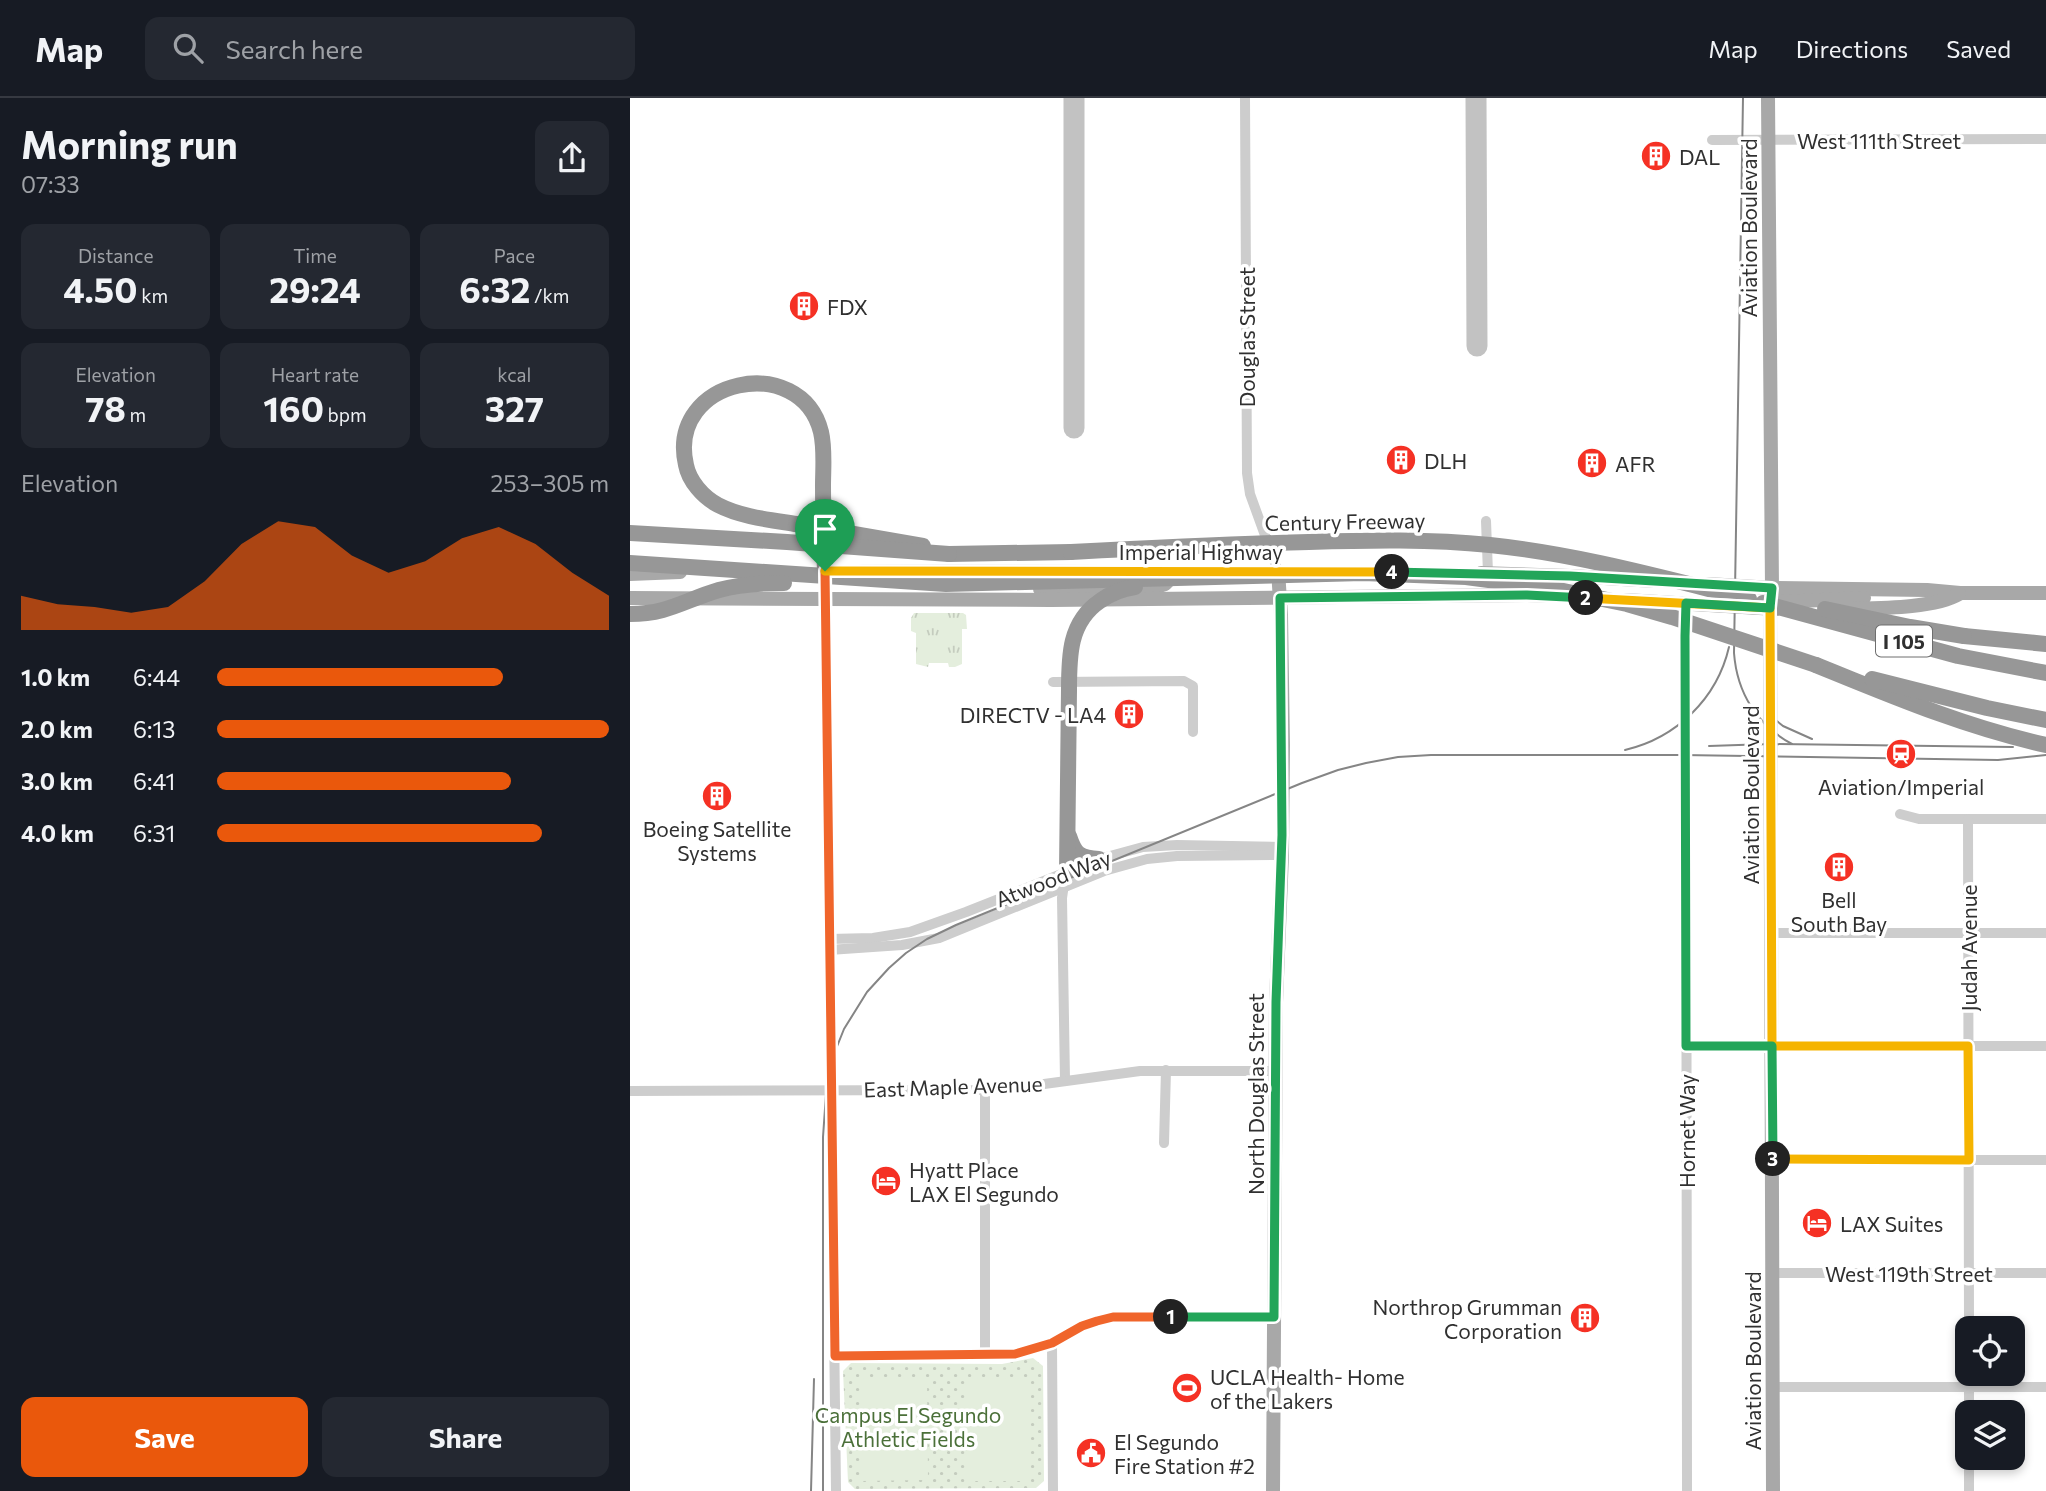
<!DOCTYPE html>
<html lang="en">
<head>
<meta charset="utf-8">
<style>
	body { margin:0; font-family:Commissioner,sans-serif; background:#242831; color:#f1f3f6; height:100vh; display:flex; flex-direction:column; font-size:26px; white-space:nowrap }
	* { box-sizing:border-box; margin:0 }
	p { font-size:23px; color:#9ea1a6 }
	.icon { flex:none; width:38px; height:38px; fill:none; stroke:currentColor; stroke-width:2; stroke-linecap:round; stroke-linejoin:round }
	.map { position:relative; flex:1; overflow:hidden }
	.drawer { display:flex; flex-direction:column; background:#171b24; width:630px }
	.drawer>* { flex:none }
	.tools { position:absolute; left:1325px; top:1218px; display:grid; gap:14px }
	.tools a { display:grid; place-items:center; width:70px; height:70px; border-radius:14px; background:#171b24; box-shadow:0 4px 10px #0003; font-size:35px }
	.pin { position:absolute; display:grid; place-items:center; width:60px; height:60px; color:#fff; margin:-72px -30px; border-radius:50% 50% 50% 0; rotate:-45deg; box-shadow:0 0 7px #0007 }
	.pin .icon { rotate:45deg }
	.km { position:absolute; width:35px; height:35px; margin:-18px; border-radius:50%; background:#222; color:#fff; font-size:19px; line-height:35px; text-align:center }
	.round { display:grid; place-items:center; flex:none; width:74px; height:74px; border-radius:14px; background:#242831 }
	.head { display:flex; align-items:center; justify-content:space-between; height:119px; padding:0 21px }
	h1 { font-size:38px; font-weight:700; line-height:52px }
	.stats { display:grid; grid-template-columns:repeat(3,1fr); gap:10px; height:119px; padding:7px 21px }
	.stats div { display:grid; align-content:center; border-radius:14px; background:#242831; text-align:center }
	.stats b { font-size:35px; font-weight:700 }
	.stats small { font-size:19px; font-weight:400 }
	.stats p { font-size:19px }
	.chart { height:196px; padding:14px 21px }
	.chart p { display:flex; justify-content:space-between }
	.chart svg { width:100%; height:126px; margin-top:7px; fill:#ea580c; opacity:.7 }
	.button { display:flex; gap:14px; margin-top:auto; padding:14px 21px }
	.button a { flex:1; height:80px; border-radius:14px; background:#ea580c; color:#fff; font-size:28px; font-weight:700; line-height:80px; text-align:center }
	.button a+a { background:#242831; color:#f1f3f6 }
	ul { padding:0 21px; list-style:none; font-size:23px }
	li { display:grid; grid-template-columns:112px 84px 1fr; align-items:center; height:52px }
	li i { height:18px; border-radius:9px; background:#ea580c }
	header { display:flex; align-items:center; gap:42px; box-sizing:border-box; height:98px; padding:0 35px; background:#171b24; border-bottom:2px solid #363941 }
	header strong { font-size:33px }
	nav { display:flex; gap:38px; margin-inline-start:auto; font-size:24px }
	.search { width:490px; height:63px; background:#242831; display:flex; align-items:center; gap:18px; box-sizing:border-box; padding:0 24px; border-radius:14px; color:#9ea1a6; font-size:26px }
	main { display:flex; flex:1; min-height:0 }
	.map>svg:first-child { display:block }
	.grass { fill:url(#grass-tufts) }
	.park { fill:url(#park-dots) }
	.pitch { fill:#e4eedd }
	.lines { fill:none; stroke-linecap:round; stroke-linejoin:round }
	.taxiway { stroke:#c2c2c2; stroke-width:21 }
	.minor { stroke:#cdcdcd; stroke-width:10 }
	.major { stroke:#a8a8a8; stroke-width:14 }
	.highway { stroke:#979797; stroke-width:16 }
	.tram { stroke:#858585; stroke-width:2 }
	.highway-bridge { stroke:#979797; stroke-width:16 }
	.split-1-casing { stroke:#fff; stroke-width:14 }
	.split-2-casing { stroke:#fff; stroke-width:14 }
	.split-3-casing { stroke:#fff; stroke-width:14 }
	.split-4-casing { stroke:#fff; stroke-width:14 }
	.split-5-casing { stroke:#fff; stroke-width:14 }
	.split-1 { stroke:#f0652b; stroke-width:9 }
	.split-2 { stroke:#22a559; stroke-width:9 }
	.split-3 { stroke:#f5b400; stroke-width:9 }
	.split-4 { stroke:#22a559; stroke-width:9 }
	.split-5 { stroke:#f5b400; stroke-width:9 }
	.labels { text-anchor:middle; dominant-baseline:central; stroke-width:7; stroke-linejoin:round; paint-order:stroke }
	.shield { fill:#fff; stroke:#6e6e6e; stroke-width:2 }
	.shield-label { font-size:19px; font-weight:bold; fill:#303030 }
	.street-label { font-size:21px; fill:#303030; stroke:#fff }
	.poi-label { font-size:21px; fill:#303030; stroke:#fff; text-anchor:start }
	.park-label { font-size:21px; fill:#4b7039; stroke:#fff }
</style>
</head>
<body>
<header>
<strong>Map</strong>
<div class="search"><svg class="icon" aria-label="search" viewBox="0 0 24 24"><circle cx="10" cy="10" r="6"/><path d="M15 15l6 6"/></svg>Search here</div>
<nav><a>Map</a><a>Directions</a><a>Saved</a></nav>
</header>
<main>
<section class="drawer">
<div class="head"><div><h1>Morning run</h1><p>07:33</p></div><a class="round"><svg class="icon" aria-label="share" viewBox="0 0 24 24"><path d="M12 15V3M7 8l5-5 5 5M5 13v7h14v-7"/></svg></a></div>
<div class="stats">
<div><p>Distance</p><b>4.50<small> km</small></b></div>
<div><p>Time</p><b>29:24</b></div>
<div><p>Pace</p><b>6:32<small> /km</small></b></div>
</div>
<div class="stats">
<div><p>Elevation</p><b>78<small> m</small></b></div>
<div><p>Heart rate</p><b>160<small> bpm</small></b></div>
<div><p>kcal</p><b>327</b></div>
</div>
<div class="chart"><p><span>Elevation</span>253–305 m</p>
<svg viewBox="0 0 160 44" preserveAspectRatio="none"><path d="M0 44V32L10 35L20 36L30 38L40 36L50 27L60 14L70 6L80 8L90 18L100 24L110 20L120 12L130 8L140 14L150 24L160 32V44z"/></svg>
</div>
<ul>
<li><b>1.0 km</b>6:44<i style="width:73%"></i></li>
<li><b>2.0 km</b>6:13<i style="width:100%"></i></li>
<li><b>3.0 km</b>6:41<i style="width:75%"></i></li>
<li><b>4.0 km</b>6:31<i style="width:83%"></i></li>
</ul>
<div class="button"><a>Save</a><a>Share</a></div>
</section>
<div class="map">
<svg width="1416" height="1393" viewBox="0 0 1416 1393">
	<defs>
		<pattern id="grass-tufts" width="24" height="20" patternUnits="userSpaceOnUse" patternTransform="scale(1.75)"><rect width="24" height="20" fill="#e4eedd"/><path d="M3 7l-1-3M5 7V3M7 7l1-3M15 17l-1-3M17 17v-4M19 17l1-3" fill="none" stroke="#c4ccbe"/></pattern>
		<pattern id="park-dots" width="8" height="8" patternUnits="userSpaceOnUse" patternTransform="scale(1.75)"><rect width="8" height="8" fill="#e4eedd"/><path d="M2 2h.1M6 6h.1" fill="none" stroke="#c4ccbe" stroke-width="1.8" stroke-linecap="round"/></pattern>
	</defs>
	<rect width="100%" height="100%" fill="#fff"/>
	<path class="grass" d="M 284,515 L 333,515 L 336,517 L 337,531 L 332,531 L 332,566 L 325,569 L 319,569 L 318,565 L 299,565 L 298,569 L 286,566 L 286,535 L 281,533 L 281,520 Z"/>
	<path class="park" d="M 403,1260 L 413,1268 L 414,1383 L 406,1390 L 225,1391 L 218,1384 L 213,1273 L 221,1265 L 372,1266 Z"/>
	<g class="pitch">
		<path d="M 297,1280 L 298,1382 L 232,1383 L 231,1281 Z"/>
		<path d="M 335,1280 L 401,1281 L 400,1383 L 335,1383 Z"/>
	</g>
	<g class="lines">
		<g class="taxiway">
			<path d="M 444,0 L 444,330"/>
			<path d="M 846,0 L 847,248"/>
		</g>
		<g class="minor">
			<path d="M 615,0 L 617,375 L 620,396 L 648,473"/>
			<path d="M 1082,42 L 1416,41"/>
			<path d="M 856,423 L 858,475"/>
			<path d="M 195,473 L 206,1393"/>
			<path d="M 1056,505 L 1057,1393"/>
			<path d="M 423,584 L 554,583 L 563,588 L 563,634"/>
			<path d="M 1270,716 L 1289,721 L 1416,721"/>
			<path d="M 1338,721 L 1339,1230"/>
			<path d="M 434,786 L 432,800 L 435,982"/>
			<path d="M 1142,835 L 1416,835"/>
			<path d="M 199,841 L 243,840 L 280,834 L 336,814 L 469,761 L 513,749 L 547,747 L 652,749"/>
			<path d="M 199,852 L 272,847 L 309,840 L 474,773 L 517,761 L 547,758 L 652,757"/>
			<path d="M 1056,948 L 1416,948"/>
			<path d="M 355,991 L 355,1257"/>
			<path d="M 0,993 L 346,992 L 392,989 L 510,973 L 646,973"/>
			<path d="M 534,1045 L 536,972"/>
			<path d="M 1143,1062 L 1416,1062"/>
			<path d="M 1142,1175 L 1416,1175"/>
			<path d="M 422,1246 L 423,1393"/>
			<path d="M 205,1258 L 385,1256 L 422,1246 L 452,1228 L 483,1219 L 644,1219"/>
			<path d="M 1339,1276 L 1339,1314"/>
			<path d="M 1142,1289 L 1416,1289"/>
			<path d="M 1339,1360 L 1339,1393"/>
		</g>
		<g class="major">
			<path d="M 1138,0 L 1142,490 L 1140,510 L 1143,1393"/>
			<path d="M 232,473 L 477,474"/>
			<path d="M 851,475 L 940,478 L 1026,483"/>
			<path d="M 0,476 L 50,474"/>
			<path d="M 1078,486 L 1142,490 L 1297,492 L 1330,495 L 1416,495"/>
			<path d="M 410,491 L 520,491 L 535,486 L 543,478"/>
			<path d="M 0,500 L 421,502 L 897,497 L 933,498"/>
			<path d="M 995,502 L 1146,511"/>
			<path d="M 1141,510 L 1149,504 L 1234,500"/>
			<path d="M 1212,511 C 1243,510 1304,511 1329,496"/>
			<path d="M 643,1393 L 646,904 L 652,757 L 653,647 L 651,517 L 648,473"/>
		</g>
		<g class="highway">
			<path d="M 166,426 C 141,422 111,419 88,407 C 73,399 59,383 56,367 C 36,280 171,253 191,334 C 195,351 193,370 193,388 C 193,416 194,445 195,473"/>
			<path d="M 319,456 L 441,454"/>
			<path d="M 1334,538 L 1416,546"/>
			<path d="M 1186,567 C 1262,598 1335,629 1416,647"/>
			<path d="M 1242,581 L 1357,610 L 1416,622"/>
			<path d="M 439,738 C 445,756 449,760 469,761"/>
			<path d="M 437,773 L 439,592"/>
		</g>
		<g class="tram">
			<path d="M 1113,0 L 1104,555 C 1107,595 1127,627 1162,646"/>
			<path d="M 1137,615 L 1153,628 L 1182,641"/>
			<path d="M 1079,648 L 1138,646 L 1383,649"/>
			<path d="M 995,652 C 1046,640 1087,601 1099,549"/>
			<path d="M 181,1393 L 184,1281"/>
			<path d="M 193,1393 L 193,1039 L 197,982 L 206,951 L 214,931 L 237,894 L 259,870 L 276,855 L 297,841 L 326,827 L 672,685 L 708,672 L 736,665 L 768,659 L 801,657 L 1052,657 L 1368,662 L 1416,657"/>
		</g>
		<g class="highway-bridge">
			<path d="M 166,426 L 293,448"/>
			<path d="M 0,435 L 157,444 L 319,456"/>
			<path d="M 441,454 C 520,450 600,446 679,444 C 740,442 800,441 860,447 C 948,456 1034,480 1119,501"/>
			<path d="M 0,465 L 316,486 L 733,475 L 836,479 L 919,490 L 997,506 L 1042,519 L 1186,567"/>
			<path d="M 1133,505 L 1328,558 L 1416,575"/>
			<path d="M 1195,511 L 1280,529 L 1334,538"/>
			<path d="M 0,516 C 38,516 55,502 89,492 C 110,486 132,485 154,485"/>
			<path d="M 439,592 C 439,558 439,524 470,503 C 481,495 491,491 505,489"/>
		</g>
	</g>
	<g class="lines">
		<g class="split-1-casing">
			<path id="split-1" d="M 195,473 L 205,1258 L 385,1256 L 422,1245 L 452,1228 L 467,1223 L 483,1219 L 541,1219"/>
		</g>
		<g class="split-2-casing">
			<path id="split-2" d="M 541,1219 L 644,1219 L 646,904 L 652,737 L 650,500 L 897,497 L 956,500"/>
		</g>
		<g class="split-3-casing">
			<path id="split-3" d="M 956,500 L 1140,510 L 1142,948 L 1338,948 L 1339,1062 L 1143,1061"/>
		</g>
		<g class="split-4-casing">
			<path id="split-4" d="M 762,474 L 940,478 L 1142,490 L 1140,510 L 1056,505 L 1055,538 L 1056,948 L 1142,948 L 1143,1061"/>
		</g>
		<g class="split-5-casing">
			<path id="split-5" d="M 195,473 L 762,474"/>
		</g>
		<use href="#split-1" class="split-1"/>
		<use href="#split-2" class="split-2"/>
		<use href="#split-3" class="split-3"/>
		<use href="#split-4" class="split-4"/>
		<use href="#split-5" class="split-5"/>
	</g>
	<defs>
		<g id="building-disc" transform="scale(1.575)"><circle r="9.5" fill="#f53124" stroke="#fff"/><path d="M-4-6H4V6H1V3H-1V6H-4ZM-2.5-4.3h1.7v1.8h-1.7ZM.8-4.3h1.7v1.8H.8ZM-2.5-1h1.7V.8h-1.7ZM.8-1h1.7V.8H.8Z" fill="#fff"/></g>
		<g id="station-disc" transform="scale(1.575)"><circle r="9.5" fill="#f53124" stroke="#fff"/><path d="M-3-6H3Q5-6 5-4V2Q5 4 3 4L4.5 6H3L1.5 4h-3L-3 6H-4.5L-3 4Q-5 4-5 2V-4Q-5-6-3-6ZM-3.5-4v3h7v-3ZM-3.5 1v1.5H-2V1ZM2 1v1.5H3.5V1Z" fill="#fff"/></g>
		<g id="hotel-disc" transform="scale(1.575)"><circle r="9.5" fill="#f53124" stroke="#fff"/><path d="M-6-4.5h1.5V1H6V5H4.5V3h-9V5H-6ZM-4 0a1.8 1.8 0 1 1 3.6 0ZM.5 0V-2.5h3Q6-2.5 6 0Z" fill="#fff"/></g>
		<g id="stadium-disc" transform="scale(1.575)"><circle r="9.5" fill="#f53124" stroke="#fff"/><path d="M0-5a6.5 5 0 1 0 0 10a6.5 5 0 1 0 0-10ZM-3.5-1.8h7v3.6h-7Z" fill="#fff"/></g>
		<g id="civic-disc" transform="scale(1.575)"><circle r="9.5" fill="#f53124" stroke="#fff"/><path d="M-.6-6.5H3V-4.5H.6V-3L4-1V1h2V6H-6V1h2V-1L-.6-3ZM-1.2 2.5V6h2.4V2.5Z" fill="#fff"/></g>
	</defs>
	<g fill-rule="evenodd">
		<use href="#building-disc" x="1026" y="58"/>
		<use href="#building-disc" x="174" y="208"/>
		<use href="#building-disc" x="771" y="362"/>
		<use href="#building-disc" x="962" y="365"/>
		<use href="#building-disc" x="499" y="616"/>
		<use href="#station-disc" x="1271" y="656"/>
		<use href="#building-disc" x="87" y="698"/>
		<use href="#building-disc" x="1209" y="769"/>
		<use href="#hotel-disc" x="256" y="1083"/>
		<use href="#hotel-disc" x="1187" y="1125"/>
		<use href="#building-disc" x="955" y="1220"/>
		<use href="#stadium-disc" x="557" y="1290"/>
		<use href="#civic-disc" x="461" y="1355"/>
	</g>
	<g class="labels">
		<rect class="shield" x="1246" y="527.5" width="56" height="31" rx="5"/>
		<g class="shield-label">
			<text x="1274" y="543">I 105</text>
		</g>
		<g class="street-label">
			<text x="1249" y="42">West 111th Street</text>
			<text transform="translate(1118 130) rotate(-90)">Aviation Boulevard</text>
			<text transform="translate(616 239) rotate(-90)">Douglas Street</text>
			<text transform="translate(715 423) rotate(-1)">Century Freeway</text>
			<text x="571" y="453">Imperial Highway</text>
			<text transform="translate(1120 697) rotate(-90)">Aviation Boulevard</text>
			<text transform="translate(423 780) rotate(-21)">Atwood Way</text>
			<text transform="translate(1338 850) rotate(-90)">Judah Avenue</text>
			<text transform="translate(323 988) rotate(-2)">East Maple Avenue</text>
			<text transform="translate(625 996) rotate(-90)">North Douglas Street</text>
			<text transform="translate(1056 1033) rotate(-90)">Hornet Way</text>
			<text x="1279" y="1175">West 119th Street</text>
			<text transform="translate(1122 1263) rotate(-90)">Aviation Boulevard</text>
		</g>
		<g class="poi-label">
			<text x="1049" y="58">DAL</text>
			<text x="197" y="208">FDX</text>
			<text x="794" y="362">DLH</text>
			<text x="985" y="365">AFR</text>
			<text x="476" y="616" text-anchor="end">DIRECTV - LA4</text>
			<text x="1271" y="688" text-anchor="middle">Aviation/Imperial</text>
			<text x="87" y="730" text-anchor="middle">Boeing Satellite<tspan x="87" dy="24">Systems</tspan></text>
			<text x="1209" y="801" text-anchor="middle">Bell<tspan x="1209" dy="24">South Bay</tspan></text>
			<text x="279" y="1071">Hyatt Place<tspan x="279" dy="24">LAX El Segundo</tspan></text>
			<text x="1210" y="1125">LAX Suites</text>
			<text x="932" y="1208" text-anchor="end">Northrop Grumman<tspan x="932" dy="24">Corporation</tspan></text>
			<text x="580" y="1278">UCLA Health- Home<tspan x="580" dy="24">of the Lakers</tspan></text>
			<text x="484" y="1343">El Segundo<tspan x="484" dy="24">Fire Station #2</tspan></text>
		</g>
		<g class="park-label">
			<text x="278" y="1316">Campus El Segundo<tspan x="278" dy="24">Athletic Fields</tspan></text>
		</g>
	</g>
</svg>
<div class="tools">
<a><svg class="icon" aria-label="locate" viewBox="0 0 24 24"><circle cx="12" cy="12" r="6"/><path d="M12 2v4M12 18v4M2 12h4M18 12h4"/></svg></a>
<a><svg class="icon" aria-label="layers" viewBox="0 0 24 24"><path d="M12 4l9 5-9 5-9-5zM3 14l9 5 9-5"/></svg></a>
</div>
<div class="pin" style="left:195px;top:473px;background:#1e9e55"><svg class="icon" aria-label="arrive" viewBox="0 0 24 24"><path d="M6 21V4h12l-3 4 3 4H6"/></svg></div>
<b class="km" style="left:541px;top:1219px">1</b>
<b class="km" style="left:956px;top:500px">2</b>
<b class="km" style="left:1143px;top:1061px">3</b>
<b class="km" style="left:762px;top:474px">4</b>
</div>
</main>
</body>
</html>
